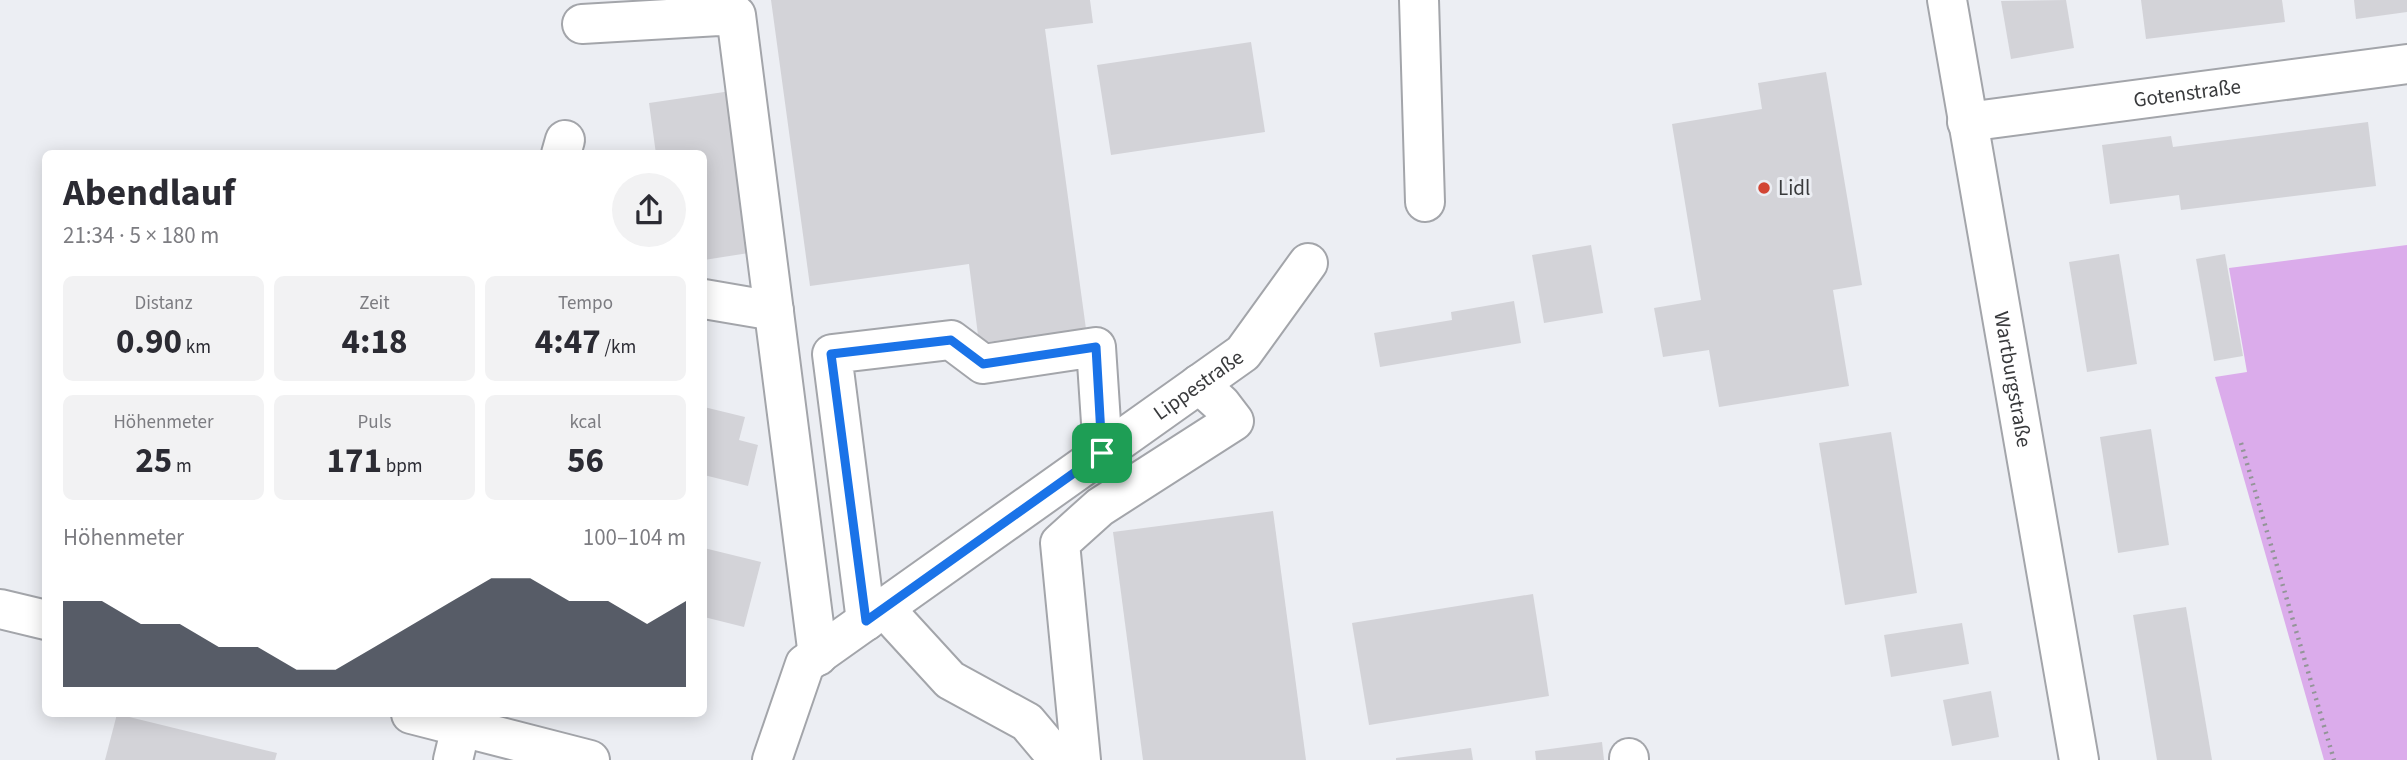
<!DOCTYPE html>
<html lang="de">
<head>
<meta charset="utf-8">
<style>
	body { margin:0; font-family:"Source Sans 3",sans-serif; background:#f2f2f3; color:#2b2b33; height:100vh; display:flex; flex-direction:column; font-size:26px; white-space:nowrap }
	* { box-sizing:border-box; margin:0 }
	p { font-size:23px; color:#7c7c81 }
	.icon { flex:none; width:38px; height:38px; fill:none; stroke:currentColor; stroke-width:2; stroke-linecap:round; stroke-linejoin:round }
	.map { position:relative; flex:1; overflow:hidden }
	.sheet { position:absolute; left:42px; top:150px; width:665px; height:567px; display:flex; flex-direction:column; background:#fff; border-radius:10px; box-shadow:0 4px 18px #0003 }
	.sheet>* { flex:none }
	.pin { position:absolute; display:grid; place-items:center; width:60px; height:60px; color:#fff; margin:-30px; border-radius:14px; box-shadow:0 4px 10px #0006 }
	.round { display:grid; place-items:center; flex:none; width:74px; height:74px; border-radius:37px; background:#f2f2f3 }
	.summary { display:flex; align-items:center; justify-content:space-between; height:119px; padding:0 21px }
	h1 { font-size:38px; font-weight:700; line-height:52px }
	.metrics { display:grid; grid-template-columns:repeat(3,1fr); gap:10px; height:119px; padding:7px 21px }
	.metrics div { display:grid; align-content:center; border-radius:10px; background:#f2f2f3; text-align:center }
	.metrics b { font-size:35px; font-weight:700 }
	.metrics small { font-size:19px; font-weight:400 }
	.metrics p { font-size:19px }
	.chart { height:196px; padding:14px 21px }
	.chart p { display:flex; justify-content:space-between }
	.chart svg { width:100%; height:126px; margin-top:7px; fill:#111827; opacity:.7 }
	.map>svg:first-child { display:block }
	.green { fill:#dbaceb }
	.building { fill:#d3d3d8 }
	.lines { fill:none; stroke-linecap:round; stroke-linejoin:round }
	.minor-casing { stroke:#a3a5aa; stroke-width:42 }
	.major-casing { stroke:#a3a5aa; stroke-width:42 }
	.path { stroke:#939598; stroke-width:4.5; stroke-dasharray:2 5; stroke-linecap:butt }
	.minor { stroke:#fff; stroke-width:38 }
	.major { stroke:#fff; stroke-width:38 }
	.route-casing { stroke:#fff; stroke-width:14 }
	.route { stroke:#1a73e8; stroke-width:9 }
	.poi-dot { fill:#d24534; stroke:#eceef3; stroke-width:2.5 }
	.labels { text-anchor:middle; dominant-baseline:central; stroke-width:6; stroke-linejoin:round; paint-order:stroke }
	.street-label { font-size:21px; fill:#393a3c; stroke:#eceef3 }
	.poi-label { font-size:21px; fill:#393a3c; stroke:#eceef3; text-anchor:start }
</style>
</head>
<body>
<div class="map">
<svg width="2407" height="760" viewBox="0 0 2407 760">
	<rect width="100%" height="100%" fill="#eceef3"/>
	<path class="green" d="M 2407,245 L 2407,760 L 2324,760 L 2215,377 L 2247,372 L 2229,268 Z"/>
	<g class="building">
		<path d="M 771,0 L 1090,0 L 1093,23 L 1045,29 L 1086,329 L 979,343 L 969,264 L 810,286 Z"/>
		<path d="M 2066,0 L 2074,48 L 2011,59 L 2001,1 Z"/>
		<path d="M 2141,0 L 2282,0 L 2285,22 L 2146,39 Z"/>
		<path d="M 2354,0 L 2407,0 L 2407,12 L 2356,19 Z"/>
		<path d="M 1251,42 L 1265,132 L 1111,155 L 1097,65 Z"/>
		<path d="M 1826,72 L 1862,285 L 1833,290 L 1849,386 L 1719,407 L 1709,350 L 1663,357 L 1654,308 L 1701,300 L 1672,124 L 1762,109 L 1758,83 Z"/>
		<path d="M 731,91 L 755,252 L 704,260 L 704,154 L 656,154 L 649,103 Z"/>
		<path d="M 2368,122 L 2376,186 L 2181,210 L 2179,195 L 2110,204 L 2102,145 L 2171,136 L 2173,147 Z"/>
		<path d="M 1591,245 L 1603,313 L 1544,323 L 1532,255 Z"/>
		<path d="M 2119,254 L 2137,364 L 2087,372 L 2069,262 Z"/>
		<path d="M 2225,254 L 2243,356 L 2214,361 L 2196,259 Z"/>
		<path d="M 1514,301 L 1521,343 L 1380,367 L 1374,333 L 1452,320 L 1451,312 Z"/>
		<path d="M 704,407 L 745,417 L 739,440 L 758,445 L 748,486 L 704,475 Z"/>
		<path d="M 2151,429 L 2169,545 L 2118,553 L 2100,437 Z"/>
		<path d="M 1891,432 L 1917,593 L 1845,605 L 1819,443 Z"/>
		<path d="M 1273,511 L 1306,760 L 1143,760 L 1113,532 Z"/>
		<path d="M 704,548 L 761,562 L 744,627 L 704,617 Z"/>
		<path d="M 1533,594 L 1549,696 L 1369,725 L 1352,623 Z"/>
		<path d="M 2186,607 L 2212,760 L 2157,760 L 2133,615 Z"/>
		<path d="M 1962,623 L 1969,664 L 1891,677 L 1884,635 Z"/>
		<path d="M 1991,691 L 1999,737 L 1952,746 L 1943,700 Z"/>
		<path d="M 117,714 L 277,753 L 275,760 L 105,760 Z"/>
		<path d="M 1602,742 L 1604,760 L 1536,760 L 1535,751 Z"/>
		<path d="M 1471,748 L 1473,760 L 1396,760 L 1396,758 Z"/>
	</g>
	<g class="lines">
		<g class="minor-casing">
			<g id="minor">
				<path d="M 1419,0 L 1425,202"/>
				<path d="M 582,24 L 736,15 L 818,656"/>
				<path id="s1" d="M 1967,122 L 2407,64"/>
				<path d="M 561,154 L 565,140"/>
				<path d="M 704,299 L 774,311"/>
				<path d="M 884,608 L 950,680 L 1027,722 L 1059,760"/>
				<path d="M 0,609 L 46,620"/>
				<path d="M 866,621 L 832,354 L 951,340 L 983,364 L 1096,347 L 1103,453"/>
				<path d="M 411,714 L 590,760"/>
				<path d="M 1629,758 L 1629,760"/>
				<path d="M 453,760 L 461,727"/>
				<path id="s2" d="M 772,760 L 805,664 L 1243,353 L 1308,263"/>
				<path d="M 1081,760 L 1060,543 L 1100,507 L 1234,421 L 1221,404 L 1199,384"/>
			</g>
		</g>
		<g class="major-casing">
			<g id="major">
				<path id="s3" d="M 1947,0 L 2079,760"/>
			</g>
		</g>
		<path class="path" d="M 2241,443 L 2334,760"/>
		<use href="#minor" class="minor"/>
		<use href="#major" class="major"/>
	</g>
	<g class="lines">
		<g class="route-casing">
			<path id="route" d="M 951,340 L 983,364 L 1096,347 L 1102,453 L 866,621 L 831,354 Z"/>
		</g>
		<use href="#route" class="route"/>
	</g>
	<circle class="poi-dot" cx="1764" cy="188" r="7"/>
	<g class="labels">
		<g class="street-label">
			<text stroke="none"><textPath href="#s1" startOffset="222">Gotenstraße</textPath></text>
			<text stroke="none"><textPath href="#s3" startOffset="385">Wartburgstraße</textPath></text>
			<text stroke="none"><textPath href="#s2" startOffset="584">Lippestraße</textPath></text>
		</g>
		<g class="poi-label">
			<text x="1778" y="188">Lidl</text>
		</g>
	</g>
</svg>
<div class="pin" style="left:1102px;top:453px;background:#1e9e55"><svg class="icon" aria-label="arrive" viewBox="0 0 24 24"><path d="M6 21V4h12l-3 4 3 4H6"/></svg></div>
<section class="sheet">
<div class="summary"><div><h1>Abendlauf</h1><p>21:34 · 5 × 180 m</p></div><a class="round"><svg class="icon" aria-label="share" viewBox="0 0 24 24"><path d="M12 15V3M7 8l5-5 5 5M5 13v7h14v-7"/></svg></a></div>
<div class="metrics">
<div><p>Distanz</p><b>0.90<small> km</small></b></div>
<div><p>Zeit</p><b>4:18</b></div>
<div><p>Tempo</p><b>4:47<small> /km</small></b></div>
</div>
<div class="metrics">
<div><p>Höhenmeter</p><b>25<small> m</small></b></div>
<div><p>Puls</p><b>171<small> bpm</small></b></div>
<div><p>kcal</p><b>56</b></div>
</div>
<div class="chart"><p><span>Höhenmeter</span>100–104 m</p>
<svg viewBox="0 0 160 44" preserveAspectRatio="none"><path d="M0 44V14L10 14L20 22L30 22L40 30L50 30L60 38L70 38L80 30L90 22L100 14L110 6L120 6L130 14L140 14L150 22L160 14V44z"/></svg>
</div>
</section>
</div>
</body>
</html>
